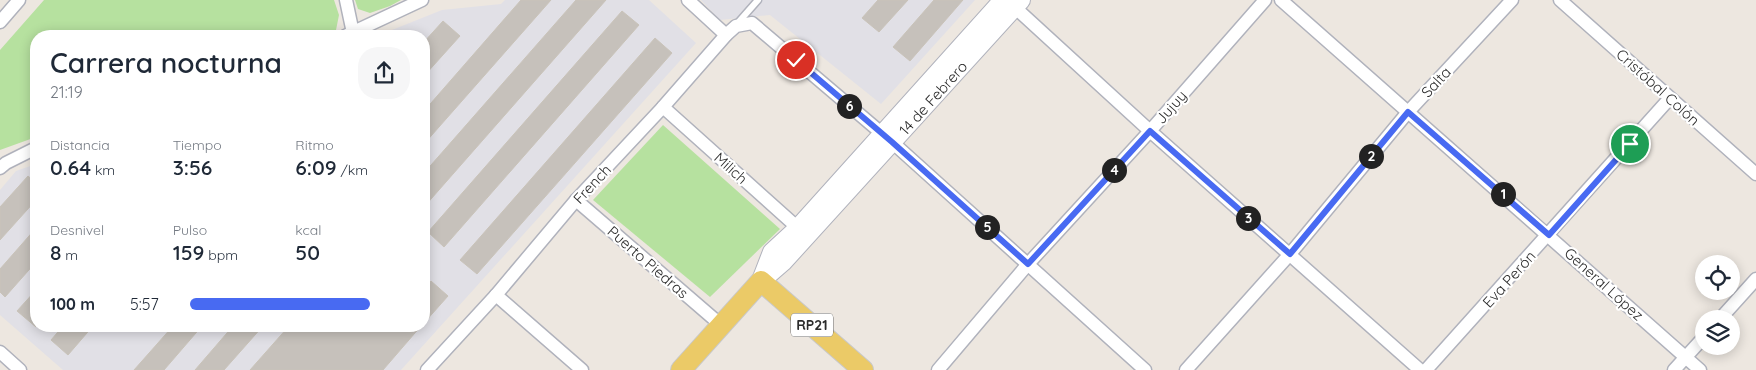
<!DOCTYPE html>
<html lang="es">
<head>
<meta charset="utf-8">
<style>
	body { margin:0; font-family:Quicksand,sans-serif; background:#f6f6f7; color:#1f2937; height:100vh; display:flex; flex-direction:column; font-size:19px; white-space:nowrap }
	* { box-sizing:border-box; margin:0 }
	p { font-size:16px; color:#747a83 }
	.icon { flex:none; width:28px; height:28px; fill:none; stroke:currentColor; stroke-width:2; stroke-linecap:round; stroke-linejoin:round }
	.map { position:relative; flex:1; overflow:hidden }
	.drawer { position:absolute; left:30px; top:30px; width:400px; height:302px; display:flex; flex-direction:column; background:#fff; border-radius:20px; box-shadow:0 2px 12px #0003 }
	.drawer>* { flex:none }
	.fabs { position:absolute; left:1695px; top:255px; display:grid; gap:10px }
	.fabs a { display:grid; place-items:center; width:45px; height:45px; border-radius:50%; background:#fff; box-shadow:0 2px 12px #0003; font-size:25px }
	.pin { position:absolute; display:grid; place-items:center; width:42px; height:42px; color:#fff; margin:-21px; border:2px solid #fff; border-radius:50%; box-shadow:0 1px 5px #0007 }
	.km { position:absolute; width:25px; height:25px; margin:-12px; border-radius:50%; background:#222; color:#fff; font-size:14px; line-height:25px; text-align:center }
	.round { display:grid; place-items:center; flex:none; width:52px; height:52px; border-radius:20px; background:#f6f6f7 }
	.summary { display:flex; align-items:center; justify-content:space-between; height:85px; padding:0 20px }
	h1 { font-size:28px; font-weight:600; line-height:38px }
	.figures { display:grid; grid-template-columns:repeat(3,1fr); gap:8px; height:85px; padding:5px 20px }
	.figures div { display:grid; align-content:center }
	.figures b { font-size:21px; font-weight:600 }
	.figures small { font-size:14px; font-weight:400 }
	.figures p { font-size:14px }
	ul { padding:0 20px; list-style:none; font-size:16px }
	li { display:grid; grid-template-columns:80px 60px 1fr; align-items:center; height:38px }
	li i { height:12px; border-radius:6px; background:#486af2 }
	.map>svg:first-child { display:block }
	.industrial { fill:#e1e0e6 }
	.green { fill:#b6e19f }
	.building { fill:#c6c1bb; stroke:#c9c3b9 }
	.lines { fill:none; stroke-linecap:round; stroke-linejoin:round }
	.lane-casing { stroke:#b0b2bc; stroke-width:9 }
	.street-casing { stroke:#b0b2bc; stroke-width:15 }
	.secondary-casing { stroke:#b0b2bc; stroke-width:20 }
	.primary-casing { stroke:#c8c8c8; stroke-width:22 }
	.lane { stroke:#fff; stroke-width:6 }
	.street { stroke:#fff; stroke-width:12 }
	.secondary { stroke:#fff; stroke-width:18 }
	.primary { stroke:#ebca67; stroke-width:20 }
	.route-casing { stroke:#fff; stroke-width:10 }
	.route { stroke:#486af2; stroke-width:6 }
	.labels { text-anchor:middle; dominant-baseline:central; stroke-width:4.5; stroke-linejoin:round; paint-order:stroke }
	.shield { fill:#fff; stroke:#6b6b6b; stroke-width:1 }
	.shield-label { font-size:14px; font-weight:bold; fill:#2c2c2c }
	.street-label { font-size:15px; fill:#2c2c2c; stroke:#fff }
</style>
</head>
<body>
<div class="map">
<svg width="1756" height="370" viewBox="0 0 1756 370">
	<rect width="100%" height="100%" fill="#ede7e0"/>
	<g class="industrial">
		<path d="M 505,0 L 649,0 L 696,43 L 401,370 L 63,370 L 0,315 L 0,190 L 16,171 L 36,164 L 36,326 L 424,326 L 424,36 L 377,36 L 442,10 L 501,4 Z"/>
		<path d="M 701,0 L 975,0 L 881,104 L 770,15 L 720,20 Z"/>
	</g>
	<g class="green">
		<path d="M 44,0 L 334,0 L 339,15 L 336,30 L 318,36 L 36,36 L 36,137 L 0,150 L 0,50 Z"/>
		<path d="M 355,0 L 401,0 L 390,6 L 370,13 L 358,9 Z"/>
		<path d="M 663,125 L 780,229 L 710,297 L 593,200 Z"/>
	</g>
	<g class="building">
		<path d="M 521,0 L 551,0 L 424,144 L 424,111 Z"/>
		<path d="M 576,0 L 606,0 L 424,207 L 424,173 Z"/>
		<path d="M 878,0 L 908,0 L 879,32 L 862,18 Z"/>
		<path d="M 934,0 L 963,0 L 910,61 L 893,47 Z"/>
		<path d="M 622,11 L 639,25 L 444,247 L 428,232 Z"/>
		<path d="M 443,21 L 460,36 L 424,76 L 424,42 Z"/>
		<path d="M 655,38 L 672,53 L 477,274 L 460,260 Z"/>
		<path d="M 28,176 L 36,183 L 36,200 L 0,240 L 0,207 Z"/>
		<path d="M 36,228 L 36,262 L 5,297 L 0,292 L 0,269 Z"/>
		<path d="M 431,281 L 448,296 L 424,323 L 424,290 Z"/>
		<path d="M 36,290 L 36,327 L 17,311 Z"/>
		<path d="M 63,326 L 93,326 L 68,355 L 51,340 Z"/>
		<path d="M 173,326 L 202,326 L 164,370 L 134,370 Z"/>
		<path d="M 233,326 L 263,326 L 224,370 L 195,370 Z"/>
		<path d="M 289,326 L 421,326 L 383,370 L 250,370 Z"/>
	</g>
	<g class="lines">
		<g class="lane-casing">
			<path id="lane" d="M 736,25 L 758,0"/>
		</g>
		<g class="street-casing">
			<g id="street">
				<path d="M 346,0 L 353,33"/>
				<path d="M 688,0 L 726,35"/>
				<path d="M 1281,0 L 1700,370"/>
				<path d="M 1560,0 L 1756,174"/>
				<path d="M 1008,1 L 1150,131 L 1420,370"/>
				<path d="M 0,22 L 19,0"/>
				<path d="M 345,36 L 422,0"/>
				<path d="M 663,107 L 798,228"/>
				<path d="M 0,168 L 6,163 L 36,148"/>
				<path d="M 576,200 L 721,325"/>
				<path d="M 496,295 L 582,370"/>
				<path d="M 1720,319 L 1756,279"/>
				<path d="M 0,352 L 20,370"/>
				<path d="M 427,370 L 496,295 L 576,200 L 663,107 L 726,35 L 736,26 L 752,23 L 892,142 L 1145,370"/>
				<path d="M 938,370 L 1028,264 L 1150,131 L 1265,0"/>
				<path d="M 1186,370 L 1290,254 L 1408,112 L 1512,0"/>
				<path d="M 1426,370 L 1670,98"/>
				<path d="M 1674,370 L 1704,337"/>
			</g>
		</g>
		<g class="secondary-casing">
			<g id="secondary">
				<path d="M 762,278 L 772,252 L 798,228 L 1003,0"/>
				<path d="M 761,281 L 783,262 L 1021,0"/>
			</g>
		</g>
		<g class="primary-casing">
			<path id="primary" d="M 681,370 L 761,281 L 863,370"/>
		</g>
		<use href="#lane" class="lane"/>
		<use href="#street" class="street"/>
		<use href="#secondary" class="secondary"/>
		<use href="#primary" class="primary"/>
	</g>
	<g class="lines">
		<g class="route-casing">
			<path id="route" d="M 796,60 L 892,142 L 1028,264 L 1150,131 L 1290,254 L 1408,112 L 1549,235 L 1630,144"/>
		</g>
		<use href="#route" class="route"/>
	</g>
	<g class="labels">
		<rect class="shield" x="791" y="313.5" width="42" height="23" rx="4"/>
		<g class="shield-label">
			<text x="812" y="325">RP21</text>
		</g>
		<g class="street-label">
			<text transform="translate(1436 82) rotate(-47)">Salta</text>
			<text transform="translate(1658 87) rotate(42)">Cristóbal Colón</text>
			<text transform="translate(933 98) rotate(-48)">14 de Febrero</text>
			<text transform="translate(1171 107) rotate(-49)">Jujuy</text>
			<text transform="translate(731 168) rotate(42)">Milich</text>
			<text transform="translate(592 184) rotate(-47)">French</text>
			<text transform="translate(648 262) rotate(41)">Puerto Piedras</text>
			<text transform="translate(1509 279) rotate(-48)">Eva Perón</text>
			<text transform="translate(1604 284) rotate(42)">General López</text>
		</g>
	</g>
</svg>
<div class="fabs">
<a><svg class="icon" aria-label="locate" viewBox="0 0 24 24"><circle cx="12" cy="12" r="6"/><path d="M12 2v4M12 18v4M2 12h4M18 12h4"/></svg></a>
<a><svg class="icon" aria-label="layers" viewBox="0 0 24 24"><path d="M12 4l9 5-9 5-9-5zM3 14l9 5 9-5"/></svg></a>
</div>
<div class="pin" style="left:1630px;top:144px;background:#1e9e55"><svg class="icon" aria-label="arrive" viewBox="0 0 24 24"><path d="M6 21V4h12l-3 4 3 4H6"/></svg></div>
<div class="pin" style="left:796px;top:60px;background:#d93025"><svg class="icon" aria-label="check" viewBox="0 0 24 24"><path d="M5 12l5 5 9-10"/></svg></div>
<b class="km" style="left:1503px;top:194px">1</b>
<b class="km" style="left:1371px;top:156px">2</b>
<b class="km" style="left:1248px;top:218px">3</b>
<b class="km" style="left:1114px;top:170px">4</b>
<b class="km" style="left:987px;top:227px">5</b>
<b class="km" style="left:849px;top:106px">6</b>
<section class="drawer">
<div class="summary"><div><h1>Carrera nocturna</h1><p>21:19</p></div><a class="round"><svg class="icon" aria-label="share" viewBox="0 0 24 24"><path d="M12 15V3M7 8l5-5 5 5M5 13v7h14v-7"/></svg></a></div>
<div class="figures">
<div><p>Distancia</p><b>0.64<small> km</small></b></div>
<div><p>Tiempo</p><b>3:56</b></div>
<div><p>Ritmo</p><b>6:09<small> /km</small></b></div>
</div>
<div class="figures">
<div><p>Desnivel</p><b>8<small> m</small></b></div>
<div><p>Pulso</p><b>159<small> bpm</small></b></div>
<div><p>kcal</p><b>50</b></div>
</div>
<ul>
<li><b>100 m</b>5:57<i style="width:82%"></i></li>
</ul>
</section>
</div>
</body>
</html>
